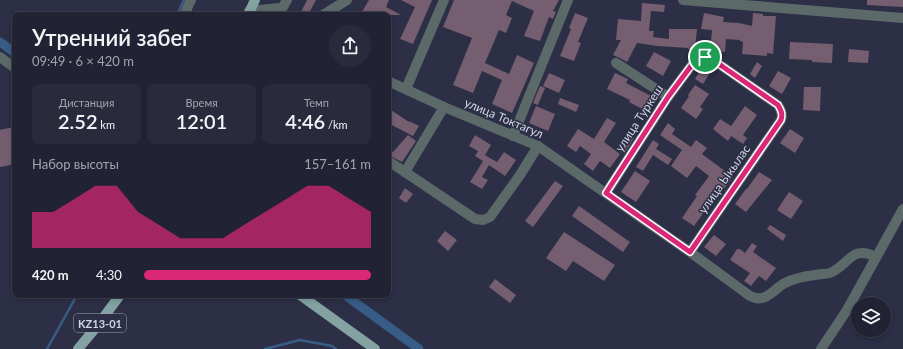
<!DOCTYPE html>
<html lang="ru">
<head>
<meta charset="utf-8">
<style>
	body { margin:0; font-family:Lato,sans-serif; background:#292b3c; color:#f1f3f6; height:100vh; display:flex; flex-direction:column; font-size:15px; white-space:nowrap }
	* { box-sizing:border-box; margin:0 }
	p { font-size:13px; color:#a2a4ac }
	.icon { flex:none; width:22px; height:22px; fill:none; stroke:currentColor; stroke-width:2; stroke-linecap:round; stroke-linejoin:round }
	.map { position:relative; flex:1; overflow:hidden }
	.side { position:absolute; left:12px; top:12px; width:379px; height:286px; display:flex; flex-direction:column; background:#212334; border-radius:8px; box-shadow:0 2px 6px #0003,0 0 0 1px #3e404f }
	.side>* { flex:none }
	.buttons { position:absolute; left:851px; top:297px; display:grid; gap:8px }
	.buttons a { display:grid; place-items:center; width:40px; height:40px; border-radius:50%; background:#212334; box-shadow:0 2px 6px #0003,0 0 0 1px #3e404f; font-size:20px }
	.pin { position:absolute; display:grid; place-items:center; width:34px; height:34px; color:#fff; margin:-17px; border:2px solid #fff; border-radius:50%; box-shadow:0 1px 4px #0007 }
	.round { display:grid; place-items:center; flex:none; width:42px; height:42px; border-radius:21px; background:#292b3c }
	.summary { display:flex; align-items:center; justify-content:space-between; height:68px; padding:0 20px }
	h1 { font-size:22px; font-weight:600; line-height:30px }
	.metrics { display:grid; grid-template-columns:repeat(3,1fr); gap:6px; height:68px; padding:4px 20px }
	.metrics div { display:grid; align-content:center; border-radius:8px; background:#292b3c; text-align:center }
	.metrics b { font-size:20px; font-weight:600 }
	.metrics small { font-size:11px; font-weight:400 }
	.metrics p { font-size:11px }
	.chart { height:112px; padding:8px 20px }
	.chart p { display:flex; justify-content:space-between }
	.chart svg { width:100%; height:72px; margin-top:4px; fill:#db2777; opacity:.7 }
	ul { padding:0 20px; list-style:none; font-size:13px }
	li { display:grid; grid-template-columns:64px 48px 1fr; align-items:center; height:30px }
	li i { height:10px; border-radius:5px; background:#db2777 }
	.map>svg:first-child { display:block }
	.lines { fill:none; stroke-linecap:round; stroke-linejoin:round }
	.stream { stroke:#375d87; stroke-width:2.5 }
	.canal { stroke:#375d87; stroke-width:9 }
	.building { fill:#755e70 }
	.minor { stroke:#5b6a69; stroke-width:10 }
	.major { stroke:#83a2a1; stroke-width:10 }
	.route-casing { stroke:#fff; stroke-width:8 }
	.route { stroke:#db2777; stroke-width:5 }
	.labels { text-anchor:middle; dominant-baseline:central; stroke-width:3; stroke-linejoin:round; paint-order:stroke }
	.shield { fill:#2c2f46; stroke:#a1a4b5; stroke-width:1 }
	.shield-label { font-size:11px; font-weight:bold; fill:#d3d6e5 }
	.street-label { font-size:12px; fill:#d3d6e5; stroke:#2c2f46 }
</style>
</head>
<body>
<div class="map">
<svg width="903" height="349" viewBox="0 0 903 349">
	<rect width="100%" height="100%" fill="#2c2f46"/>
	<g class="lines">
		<g class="stream">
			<path d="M 177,15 L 184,0"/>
			<path d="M 47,349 L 77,295"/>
			<path d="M 265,349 L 300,340 L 332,346 L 336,349"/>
		</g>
		<g class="canal">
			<path d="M 0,42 L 15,53"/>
			<path d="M 345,295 L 419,349"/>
		</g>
	</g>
	<g class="building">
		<path d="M 307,0 L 316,0 L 308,15 L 301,12 Z"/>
		<path d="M 369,0 L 389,0 L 386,7 L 401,15 L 360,15 Z"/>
		<path d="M 401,0 L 432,0 L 413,44 L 400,39 L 415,7 Z"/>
		<path d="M 454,0 L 559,0 L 553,11 L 556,12 L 555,14 L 553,19 L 549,17 L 540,41 L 524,36 L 534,11 L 512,1 L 506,15 L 512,18 L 506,33 L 499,30 L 485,63 L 509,74 L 517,55 L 534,63 L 512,113 L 492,104 L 502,80 L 482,71 L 473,93 L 453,85 L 472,38 L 443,27 Z"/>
		<path d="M 867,0 L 903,0 L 903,7 L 867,5 Z"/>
		<path d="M 642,3 L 665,5 L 664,12 L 651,11 L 649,31 L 654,31 L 653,37 L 669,39 L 669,29 L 697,29 L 695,50 L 688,49 L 688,48 L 657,46 L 637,43 L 627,62 L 620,58 L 613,55 L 621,40 L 616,40 L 618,19 L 641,21 Z"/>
		<path d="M 575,13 L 588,18 L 578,42 L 581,43 L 574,61 L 560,56 L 571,29 L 569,28 Z"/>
		<path d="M 704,13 L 724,17 L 723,22 L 739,23 L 752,26 L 753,13 L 763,14 L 763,16 L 776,16 L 773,54 L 767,53 L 767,56 L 742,54 L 743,42 L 740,41 L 740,40 L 726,39 L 725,52 L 710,51 L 712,30 L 701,29 Z"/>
		<path d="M 790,42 L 833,44 L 832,63 L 812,62 L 812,60 L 789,59 Z"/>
		<path d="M 849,49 L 869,51 L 868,63 L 848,62 Z"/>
		<path d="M 654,52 L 671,61 L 663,76 L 646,66 Z"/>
		<path d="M 757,62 L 762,66 L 755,78 L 750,74 Z"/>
		<path d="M 704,64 L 713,68 L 703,84 L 695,79 Z"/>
		<path d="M 778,71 L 791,78 L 782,94 L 769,86 Z"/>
		<path d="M 549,73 L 565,80 L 559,93 L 543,86 Z"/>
		<path d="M 615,73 L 628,79 L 626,83 L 653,97 L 646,111 L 629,102 L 630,100 L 607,89 Z"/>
		<path d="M 695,85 L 709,94 L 700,107 L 703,109 L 696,119 L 681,108 L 689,96 L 688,95 Z"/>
		<path d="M 540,86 L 545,88 L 538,105 L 533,103 Z"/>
		<path d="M 804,87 L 821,87 L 820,111 L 803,110 Z"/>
		<path d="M 560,98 L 579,105 L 576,112 L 558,104 Z"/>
		<path d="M 536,106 L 555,114 L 548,131 L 529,123 Z"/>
		<path d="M 745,106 L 757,115 L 743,135 L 747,138 L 743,144 L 731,136 L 728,141 L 713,129 L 720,119 L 731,126 Z"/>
		<path d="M 388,108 L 409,122 L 409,121 L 419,126 L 413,136 L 388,123 Z"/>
		<path d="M 607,118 L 616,123 L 604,142 L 620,154 L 610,168 L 600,161 L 593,171 L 584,164 L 591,154 L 580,146 L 576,152 L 567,146 L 578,129 L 594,139 Z"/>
		<path d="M 668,123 L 675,129 L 672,134 L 691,147 L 696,140 L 707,148 L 702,154 L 733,177 L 711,206 L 709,205 L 694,226 L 682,218 L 697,196 L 695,195 L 709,176 L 696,166 L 687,178 L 671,166 L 682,150 L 660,135 Z"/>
		<path d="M 13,127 L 15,136 L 15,164 L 0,167 L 0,130 Z"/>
		<path d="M 790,129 L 804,138 L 795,153 L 780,143 Z"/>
		<path d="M 629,134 L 634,138 L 624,154 L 618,149 Z"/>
		<path d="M 408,135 L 416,141 L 402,162 L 388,155 L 388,148 L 393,152 Z"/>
		<path d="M 475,135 L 491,145 L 485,155 L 483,154 L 497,162 L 504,152 L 516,160 L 505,176 L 489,165 L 482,177 L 488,180 L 482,189 L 470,182 L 483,161 L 475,156 L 478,151 L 469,146 Z"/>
		<path d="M 653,140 L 659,144 L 656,149 L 672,159 L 668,165 L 653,155 L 643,171 L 636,167 Z"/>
		<path d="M 635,171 L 650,181 L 636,202 L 621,192 Z"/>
		<path d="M 759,172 L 772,180 L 746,212 L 735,204 L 746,189 L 747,189 Z"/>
		<path d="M 555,181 L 563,186 L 533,227 L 525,221 Z"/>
		<path d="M 405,188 L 413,194 L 406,203 L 399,198 Z"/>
		<path d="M 789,192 L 803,201 L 791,219 L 777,210 Z"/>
		<path d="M 579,206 L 630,242 L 623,252 L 572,216 Z"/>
		<path d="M 770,225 L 786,235 L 783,241 L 767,229 Z"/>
		<path d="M 445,231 L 457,240 L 448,251 L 437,241 Z"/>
		<path d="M 564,232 L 615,265 L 604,281 L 573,261 L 566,271 L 546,258 Z"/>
		<path d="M 714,235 L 726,244 L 716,256 L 704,247 Z"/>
		<path d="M 752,243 L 757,246 L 753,252 L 776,268 L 766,281 L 759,276 L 751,286 L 744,281 L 750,273 L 730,260 L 737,249 L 740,249 L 745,253 Z"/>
		<path d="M 495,279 L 516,295 L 510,303 L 489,287 Z"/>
	</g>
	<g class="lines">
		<g class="minor">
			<path d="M 683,0 L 903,18"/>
			<path d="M 249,11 L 280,8 L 283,7 L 287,0"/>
			<path d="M 184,15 L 191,0"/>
			<path d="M 323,15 L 347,0"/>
			<path d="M 0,57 L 15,68"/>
			<path d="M 616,63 L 668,97"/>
			<path d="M 388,81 L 444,107 L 538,146 L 690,252 L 750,296 C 766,304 772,290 785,283 C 793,279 806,276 815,275 C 819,274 826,274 830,273 C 849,265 852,244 876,257"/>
			<path d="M 406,89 L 444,0"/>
			<path d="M 513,136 L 568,0"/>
			<path d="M 388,161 L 405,172 L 444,107"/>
			<path d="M 405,172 L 475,219 L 483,220 L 490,217 L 520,175 L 538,146"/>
			<path d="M 606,193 L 668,97 L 697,58 C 704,55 709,59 716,62 L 778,105 C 781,110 783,114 781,120 L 690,252"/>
			<path d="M 821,349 L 847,310 L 903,209"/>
		</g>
		<g class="major">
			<path d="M 248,15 L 255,0"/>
			<path d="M 300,295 L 375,349"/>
			<path d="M 78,349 L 98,325 L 120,295"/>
		</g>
	</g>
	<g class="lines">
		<g class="route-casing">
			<path id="route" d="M 701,56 L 705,57 L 716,62 L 778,105 C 781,110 783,114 781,120 L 690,252 L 606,193 L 668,97 L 697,58 Z"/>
		</g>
		<use href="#route" class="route"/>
	</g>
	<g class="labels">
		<rect class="shield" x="74" y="314" width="52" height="18" rx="3"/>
		<g class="shield-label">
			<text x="100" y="323">KZ13-01</text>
		</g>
		<g class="street-label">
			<text transform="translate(504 118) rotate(23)">улица Токтагул</text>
			<text transform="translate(639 118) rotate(-57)">улица Туркеш</text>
			<text transform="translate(724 179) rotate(-55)">улица Ыкылас</text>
		</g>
	</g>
</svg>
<div class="buttons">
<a><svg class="icon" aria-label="layers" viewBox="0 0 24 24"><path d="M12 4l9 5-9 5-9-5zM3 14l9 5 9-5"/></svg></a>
</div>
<div class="pin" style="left:705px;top:57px;background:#1e9e55"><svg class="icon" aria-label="arrive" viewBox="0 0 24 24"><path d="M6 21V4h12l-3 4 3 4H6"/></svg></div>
<section class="side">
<div class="summary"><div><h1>Утренний забег</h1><p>09:49 · 6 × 420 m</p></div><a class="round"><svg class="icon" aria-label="share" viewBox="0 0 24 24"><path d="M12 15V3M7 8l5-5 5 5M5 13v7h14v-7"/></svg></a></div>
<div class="metrics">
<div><p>Дистанция</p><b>2.52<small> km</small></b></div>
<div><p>Время</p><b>12:01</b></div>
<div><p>Темп</p><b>4:46<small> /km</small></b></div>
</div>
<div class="chart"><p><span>Набор высоты</span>157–161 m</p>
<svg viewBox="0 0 160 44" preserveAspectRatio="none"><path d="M0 44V22L10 22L20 14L30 6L40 6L50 22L60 30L70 38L80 38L90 38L100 30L110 22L120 14L130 6L140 6L150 14L160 22V44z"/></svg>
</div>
<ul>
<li><b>420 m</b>4:30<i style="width:100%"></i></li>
</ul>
</section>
</div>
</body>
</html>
